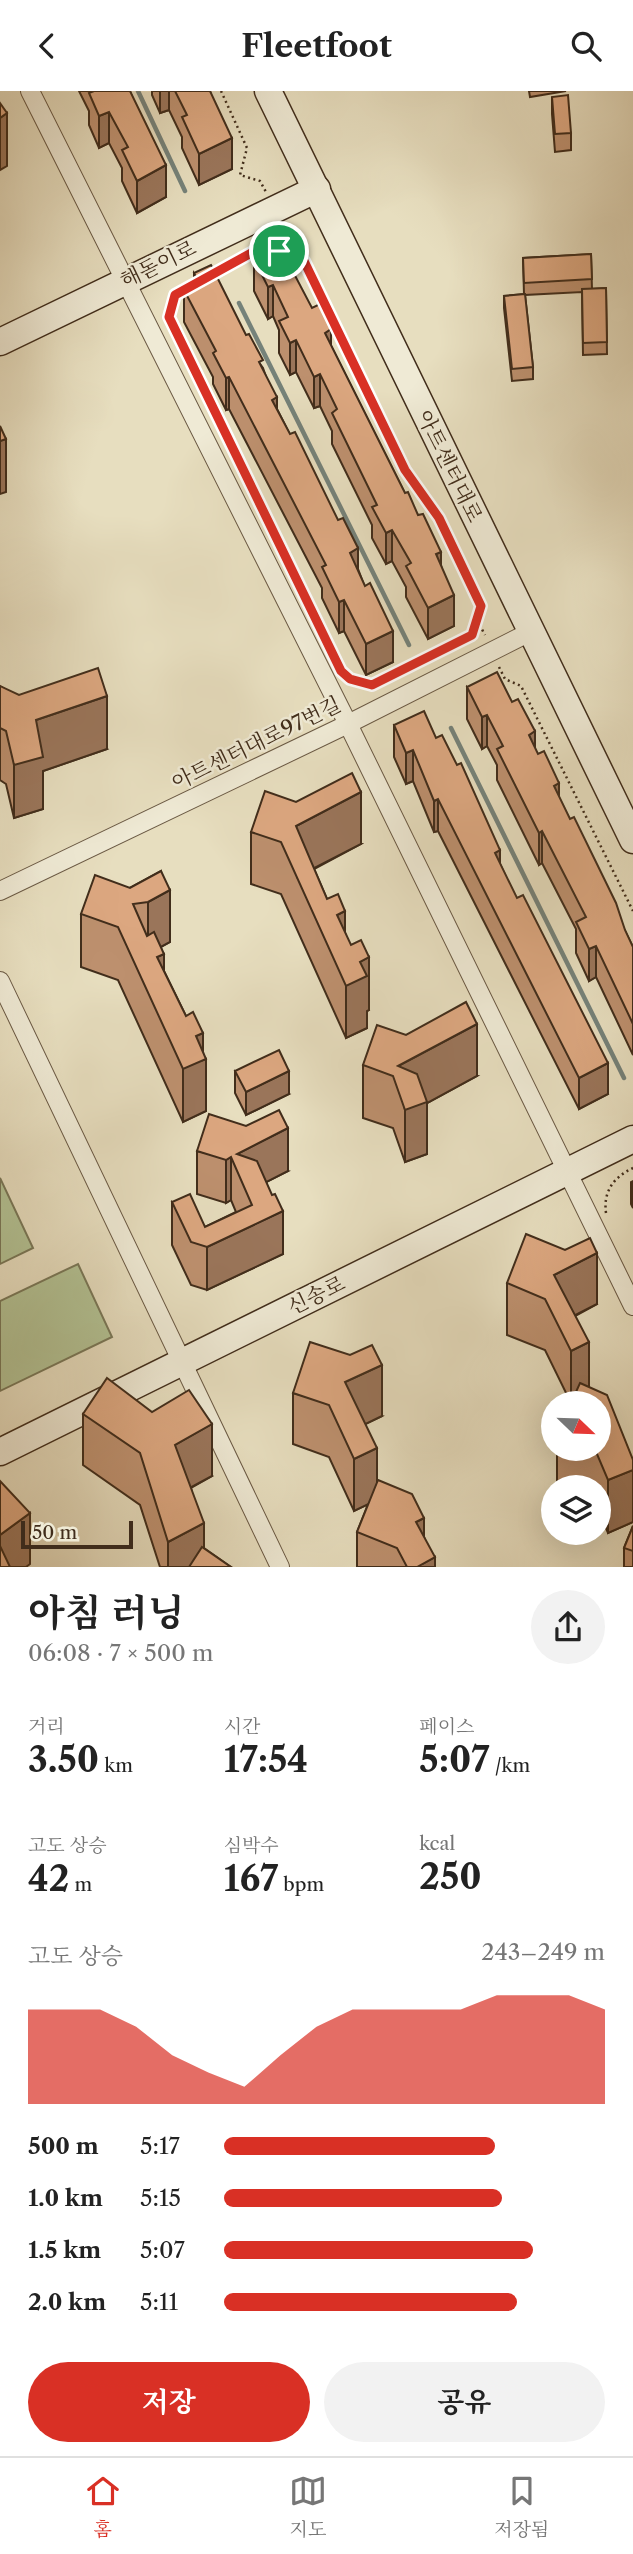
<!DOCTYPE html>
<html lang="ko">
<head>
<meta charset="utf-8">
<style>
	body { margin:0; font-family:"Libre Caslon Text","Noto Serif KR",serif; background:#f2f2f2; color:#222; height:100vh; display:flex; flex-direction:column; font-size:26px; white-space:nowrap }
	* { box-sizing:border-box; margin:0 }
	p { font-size:23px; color:#767676 }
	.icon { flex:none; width:38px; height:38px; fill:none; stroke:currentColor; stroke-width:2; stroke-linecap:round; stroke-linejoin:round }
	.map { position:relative; height:1476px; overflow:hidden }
	.sheet { display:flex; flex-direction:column; background:#fff; flex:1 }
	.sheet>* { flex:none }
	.needle { width:46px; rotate:113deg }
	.controls { position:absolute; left:541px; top:1300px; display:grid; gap:14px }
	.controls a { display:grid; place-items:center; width:70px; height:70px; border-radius:50%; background:#fff; box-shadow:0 7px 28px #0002; font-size:35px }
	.scale { position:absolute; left:21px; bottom:18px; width:112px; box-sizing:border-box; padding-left:7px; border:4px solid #412d1b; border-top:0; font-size:19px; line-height:24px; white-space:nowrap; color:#412d1b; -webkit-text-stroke:5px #efead5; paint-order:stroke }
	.pin { position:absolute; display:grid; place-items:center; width:60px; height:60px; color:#fff; margin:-30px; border:4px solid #fff; border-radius:50%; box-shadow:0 2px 7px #0007 }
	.round { display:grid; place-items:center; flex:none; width:74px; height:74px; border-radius:37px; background:#f2f2f2 }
	.summary { display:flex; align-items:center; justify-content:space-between; height:119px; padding:0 28px }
	h1 { font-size:38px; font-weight:700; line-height:52px }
	.metrics { display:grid; grid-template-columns:repeat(3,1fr); gap:10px; height:119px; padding:7px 28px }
	.metrics div { display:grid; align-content:center }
	.metrics b { font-size:35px; font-weight:700 }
	.metrics small { font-size:19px; font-weight:400 }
	.metrics p { font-size:19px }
	.chart { height:196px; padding:14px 28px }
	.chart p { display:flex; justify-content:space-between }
	.chart svg { width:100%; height:126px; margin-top:7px; fill:#d93025; opacity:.7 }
	.button { display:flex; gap:14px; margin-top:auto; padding:14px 28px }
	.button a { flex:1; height:80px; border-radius:42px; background:#d93025; color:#fff; font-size:28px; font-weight:700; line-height:80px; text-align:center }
	.button a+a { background:#f2f2f2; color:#222 }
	ul { padding:0 28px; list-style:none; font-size:23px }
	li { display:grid; grid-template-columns:112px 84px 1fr; align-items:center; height:52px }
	li i { height:18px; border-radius:9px; background:#d93025 }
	header { display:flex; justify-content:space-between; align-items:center; height:91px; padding:0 28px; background:#fff; font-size:32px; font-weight:700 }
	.tab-bar { display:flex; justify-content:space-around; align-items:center; height:98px; border-top:2px solid #e0e0e0; background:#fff; font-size:19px; color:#767676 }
	.tab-bar a { display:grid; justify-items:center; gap:4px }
	.tab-bar .on { color:#d93025 }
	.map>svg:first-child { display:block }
	.green { fill:#b3c294; stroke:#7a7858; stroke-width:2 }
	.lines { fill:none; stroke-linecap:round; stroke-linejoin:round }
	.stream { stroke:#75827a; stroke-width:4.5 }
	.street-casing { stroke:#6a5944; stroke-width:20 }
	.secondary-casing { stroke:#412d1b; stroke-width:29 }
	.path { stroke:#412d1b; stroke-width:2.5; stroke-dasharray:2 3.5; stroke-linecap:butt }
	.street { stroke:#efead5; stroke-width:18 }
	.secondary { stroke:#efead5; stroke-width:26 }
	.wall { fill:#bd906e; stroke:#412d1b; stroke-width:2 }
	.shaded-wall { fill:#9a755a; stroke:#412d1b; stroke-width:2 }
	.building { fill:#dca780; stroke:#412d1b; stroke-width:2 }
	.route-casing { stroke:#fff; stroke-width:14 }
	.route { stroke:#d93025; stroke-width:9 }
	.labels { text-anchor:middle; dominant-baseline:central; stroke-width:5; stroke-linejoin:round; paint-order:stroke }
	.street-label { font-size:21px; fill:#412d1b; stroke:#efead5 }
</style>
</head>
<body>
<header><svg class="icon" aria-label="back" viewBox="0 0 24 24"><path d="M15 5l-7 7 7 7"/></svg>Fleetfoot<svg class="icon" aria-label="search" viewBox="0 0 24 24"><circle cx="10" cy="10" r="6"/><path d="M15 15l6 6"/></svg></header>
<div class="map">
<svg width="633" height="1476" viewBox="0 0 633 1476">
	<rect width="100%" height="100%" fill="#e7debf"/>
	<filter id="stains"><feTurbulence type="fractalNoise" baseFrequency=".00286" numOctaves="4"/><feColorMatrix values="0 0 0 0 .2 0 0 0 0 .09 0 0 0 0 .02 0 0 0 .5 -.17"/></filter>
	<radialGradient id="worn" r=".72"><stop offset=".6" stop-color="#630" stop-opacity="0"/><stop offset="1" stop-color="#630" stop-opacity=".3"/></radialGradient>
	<g class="green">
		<path d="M 0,1087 L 33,1157 L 0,1173 Z"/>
		<path d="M 78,1173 L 112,1246 L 0,1300 L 0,1210 Z"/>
	</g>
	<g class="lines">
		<g class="stream">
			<path d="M 138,0 L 185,100"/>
			<path d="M 239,212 L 409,554"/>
			<path d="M 451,637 L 624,987"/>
		</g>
		<g class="street-casing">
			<g id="street">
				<path d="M 30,0 L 348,633 L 633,1215"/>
				<path d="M 0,800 L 348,633 L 530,541"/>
				<path d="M 0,890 L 280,1476"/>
			</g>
		</g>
		<g class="secondary-casing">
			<g id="secondary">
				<path d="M 268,0 L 633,749"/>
				<path d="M 0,251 L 317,98"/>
				<path d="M 0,1361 L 633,1048"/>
			</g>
		</g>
		<g class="path">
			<path d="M 221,0 L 247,57 L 240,84 L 260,90 L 266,101"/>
			<path d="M 284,138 L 279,160 L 304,170 L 405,379 L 439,427 L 481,515 L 472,544 L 372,594 L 350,588 L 341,580"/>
			<path d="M 212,183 L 262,156 L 275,159"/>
			<path d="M 196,191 L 175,204 L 169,226 L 333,564"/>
			<path d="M 477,529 L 485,544"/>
			<path d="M 499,576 L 505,588 L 521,595 L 633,820"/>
			<path d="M 606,1122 C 603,1100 614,1086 633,1077"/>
		</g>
		<use href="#street" class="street"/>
		<use href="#secondary" class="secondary"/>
	</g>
	<g class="wall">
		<path d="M 79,0 L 130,0 L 166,106 L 137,122 L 122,90 L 122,77 L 109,52 L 99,57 L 89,34 L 89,20 Z"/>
		<path d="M 152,0 L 210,0 L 232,78 L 199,94 L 182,57 L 182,46 L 169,19 L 160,22 L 152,4 Z"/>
		<path d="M 529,0 L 566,0 L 530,6 Z"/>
		<path d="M 552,6 L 571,42 L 571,59 L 555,61 L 552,23 Z"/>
		<path d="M 591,163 L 592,198 L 606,197 L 607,263 L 583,264 L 582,201 L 525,204 L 533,276 L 533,288 L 512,290 L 504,217 L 504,205 L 524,203 L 523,167 Z"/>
		<path d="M 254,168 L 331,255 L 441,474 L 454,535 L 428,548 L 406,506 L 406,496 L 392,470 L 386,473 L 372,447 L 372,434 L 332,353 L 332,340 L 320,315 L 314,317 L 296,281 L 290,284 L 279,262 L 279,239 L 273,225 L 268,228 L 254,200 Z"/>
		<path d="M 194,182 L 263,277 L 277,318 L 358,478 L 393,571 L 366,584 L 344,540 L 339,542 L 322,507 L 322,497 L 229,318 L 226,319 L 213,293 L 213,286 L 184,231 L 184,199 L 194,194 Z"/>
		<path d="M 0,595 L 107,658 L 43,680 L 43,718 L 14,727 L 6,693 L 0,689 Z"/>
		<path d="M 467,596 L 535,658 L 633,856 L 633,964 L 596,886 L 589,890 L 576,862 L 576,838 L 542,772 L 539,774 L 497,689 L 497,674 L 487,655 L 482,658 L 467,628 Z"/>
		<path d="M 394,634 L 436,647 L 500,773 L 608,1003 L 579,1018 L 438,740 L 434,741 L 413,690 L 406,693 L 394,666 Z"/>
		<path d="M 251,741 L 361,753 L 314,778 L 327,808 L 345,842 L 369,919 L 367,920 L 367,937 L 346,947 L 281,803 L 251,793 Z"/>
		<path d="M 161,780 L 170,851 L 161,856 L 164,880 L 203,960 L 206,1020 L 183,1031 L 118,889 L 81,876 L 81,823 Z"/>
		<path d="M 363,974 L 477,985 L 427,1012 L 427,1063 L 405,1071 L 393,1037 L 363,1027 Z"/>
		<path d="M 235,980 L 289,1003 L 246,1024 L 235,1002 Z"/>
		<path d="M 197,1060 L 288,1080 L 266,1091 L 283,1163 L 207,1199 L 191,1194 L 172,1154 L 172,1111 L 205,1136 L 236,1121 L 231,1109 L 226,1112 L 197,1103 Z"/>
		<path d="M 633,1090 L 633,1117 L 631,1113 L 631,1091 Z"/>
		<path d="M 565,1159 L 597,1213 L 575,1225 L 589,1296 L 633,1369 L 633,1431 L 608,1442 L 598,1419 L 598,1396 L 557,1396 L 557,1358 L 598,1358 L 571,1312 L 545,1259 L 507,1244 L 507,1192 Z"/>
		<path d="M 293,1302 L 382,1325 L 365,1333 L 377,1392 L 424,1446 L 435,1476 L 357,1476 L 357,1441 L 368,1413 L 354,1420 L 329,1366 L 293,1353 Z"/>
		<path d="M 83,1323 L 212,1385 L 191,1397 L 204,1457 L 231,1476 L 160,1476 L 140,1414 L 83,1374 Z"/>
		<path d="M 633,1435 L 633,1476 L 624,1476 L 624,1457 Z"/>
	</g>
	<g class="shaded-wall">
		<path d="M 160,0 L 169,0 L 169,19 L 160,22 Z"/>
		<path d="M 109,21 L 109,52 L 99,57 L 99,25 Z"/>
		<path d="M 7,22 L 7,75 L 0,79 L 0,27 Z"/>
		<path d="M 232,47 L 232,78 L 199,94 L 199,63 Z"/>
		<path d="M 166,74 L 166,106 L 137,122 L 137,90 Z"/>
		<path d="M 273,194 L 273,225 L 268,228 L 268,196 Z"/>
		<path d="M 331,238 L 331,269 L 325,242 Z"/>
		<path d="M 296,249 L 296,281 L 290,284 L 290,252 Z"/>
		<path d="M 320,283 L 320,315 L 314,317 L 314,286 Z"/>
		<path d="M 229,286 L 229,318 L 226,319 L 226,287 Z"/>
		<path d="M 277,306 L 277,337 L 272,309 Z"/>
		<path d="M 6,348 L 6,401 L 0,403 L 0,350 Z"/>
		<path d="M 392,439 L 392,470 L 386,473 L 386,442 Z"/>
		<path d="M 358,457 L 358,489 L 350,462 Z"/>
		<path d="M 441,461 L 441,492 L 436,463 Z"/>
		<path d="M 454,504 L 454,535 L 428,548 L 428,517 Z"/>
		<path d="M 344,509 L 344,540 L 339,542 L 339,511 Z"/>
		<path d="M 393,540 L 393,571 L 366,584 L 366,553 Z"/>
		<path d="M 107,605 L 107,658 L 43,680 L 43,718 L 14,727 L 14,674 L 36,629 Z"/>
		<path d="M 487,624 L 487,655 L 482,658 L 482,626 Z"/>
		<path d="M 535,640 L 535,671 L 529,644 Z"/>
		<path d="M 413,659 L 413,690 L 406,693 L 406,662 Z"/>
		<path d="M 559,692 L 559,723 L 554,695 Z"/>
		<path d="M 361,701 L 361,753 L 297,786 L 296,735 Z"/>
		<path d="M 438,708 L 438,740 L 434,741 L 434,710 Z"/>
		<path d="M 542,740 L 542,772 L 539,774 L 539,742 Z"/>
		<path d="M 500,759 L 500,791 L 495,762 Z"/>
		<path d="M 170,799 L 170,851 L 148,863 L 148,811 Z"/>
		<path d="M 345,820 L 345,872 L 337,824 Z"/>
		<path d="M 596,855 L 596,886 L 589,890 L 589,858 Z"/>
		<path d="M 164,863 L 164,915 L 157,866 Z"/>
		<path d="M 369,866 L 369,919 L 367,920 L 367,937 L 346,947 L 346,895 L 360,871 Z"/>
		<path d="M 477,933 L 477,985 L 427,1012 L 427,1063 L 405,1071 L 405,1019 L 398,975 Z"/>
		<path d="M 203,942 L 203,969 L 206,968 L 206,1020 L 183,1031 L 183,978 L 196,945 Z"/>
		<path d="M 608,972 L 608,1003 L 579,1018 L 579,987 Z"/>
		<path d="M 289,980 L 289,1003 L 246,1024 L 246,1001 Z"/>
		<path d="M 288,1037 L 288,1080 L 247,1101 L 237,1063 Z"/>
		<path d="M 231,1066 L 231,1109 L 226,1112 L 226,1069 Z"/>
		<path d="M 283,1120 L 283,1163 L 207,1199 L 207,1156 Z"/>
		<path d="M 597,1162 L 597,1213 L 558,1233 L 554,1184 Z"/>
		<path d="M 589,1251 L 589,1303 L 571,1312 L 571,1260 Z"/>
		<path d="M 382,1274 L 382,1325 L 345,1343 L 345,1291 Z"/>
		<path d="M 212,1333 L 212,1385 L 175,1405 L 175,1354 Z"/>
		<path d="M 377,1357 L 377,1409 L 354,1420 L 354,1368 Z"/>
		<path d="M 633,1379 L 633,1431 L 608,1442 L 608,1389 Z"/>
		<path d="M 30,1422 L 30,1473 L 26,1476 L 0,1476 L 0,1444 Z"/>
		<path d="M 424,1427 L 424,1472 L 435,1466 L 435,1476 L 416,1476 L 416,1431 Z"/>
		<path d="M 204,1432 L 204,1476 L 168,1476 L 168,1451 Z"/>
	</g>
	<g class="building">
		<path d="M 94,0 L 130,0 L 166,74 L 137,90 L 122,59 L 128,56 L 109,21 L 99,25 L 89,2 Z"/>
		<path d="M 175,0 L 210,0 L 232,47 L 199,63 L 182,26 L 187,24 Z"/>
		<path d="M 568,4 L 571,42 L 555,43 L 552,6 Z"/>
		<path d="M 0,12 L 7,22 L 0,27 Z"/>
		<path d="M 280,156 L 312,217 L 320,213 L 331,238 L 325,242 L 405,402 L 408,401 L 418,424 L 423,423 L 441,461 L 436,463 L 454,504 L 428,517 L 406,475 L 411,472 L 392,439 L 386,442 L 372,416 L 377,414 L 332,322 L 337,318 L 320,283 L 314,286 L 296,249 L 290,252 L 279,230 L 288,226 L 273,194 L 268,196 L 254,168 Z"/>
		<path d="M 591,163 L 592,188 L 524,192 L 523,167 Z"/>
		<path d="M 211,174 L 246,244 L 249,243 L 263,269 L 259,271 L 277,306 L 272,309 L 290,343 L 295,341 L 338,429 L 343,427 L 358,457 L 350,462 L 365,495 L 370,492 L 393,540 L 366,553 L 344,509 L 339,511 L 322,476 L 326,474 L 229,286 L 226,287 L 213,262 L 216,260 L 184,199 L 199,192 L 194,182 Z"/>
		<path d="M 606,197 L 607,251 L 583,252 L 582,198 Z"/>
		<path d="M 525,203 L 533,276 L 512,278 L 504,205 Z"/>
		<path d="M 0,335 L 6,348 L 0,350 Z"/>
		<path d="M 98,577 L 107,605 L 36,629 L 43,666 L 14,674 L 6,640 L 0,637 L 0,595 L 19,604 Z"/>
		<path d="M 497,581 L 512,611 L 518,608 L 535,640 L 529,644 L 538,663 L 544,660 L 559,692 L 554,695 L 570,728 L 574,726 L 616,812 L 625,839 L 633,856 L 633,933 L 596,855 L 589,858 L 576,831 L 586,826 L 542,740 L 539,742 L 497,658 L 503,655 L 487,624 L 482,626 L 467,596 Z"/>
		<path d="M 424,620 L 436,647 L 442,644 L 457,674 L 461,672 L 500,759 L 495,762 L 517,807 L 523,804 L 608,972 L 579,987 L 438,708 L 434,710 L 413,659 L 406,662 L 394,634 Z"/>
		<path d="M 352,682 L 361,701 L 296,735 L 327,808 L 338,803 L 345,820 L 337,824 L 351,854 L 361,849 L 369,866 L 360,871 L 367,885 L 346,895 L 281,751 L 251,741 L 265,700 L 296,711 Z"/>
		<path d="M 161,780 L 170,799 L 148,811 L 133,813 L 147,845 L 154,841 L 164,863 L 157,866 L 186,925 L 193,921 L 203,942 L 196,945 L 206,968 L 183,978 L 118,836 L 81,823 L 95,784 L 130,797 Z"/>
		<path d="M 466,911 L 477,933 L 398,975 L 417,983 L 427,1011 L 405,1019 L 393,985 L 363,974 L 377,934 L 406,944 Z"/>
		<path d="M 279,959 L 289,980 L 246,1001 L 235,980 Z"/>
		<path d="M 279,1019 L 288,1037 L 237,1063 L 257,1070 L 272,1104 L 275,1103 L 283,1120 L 207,1156 L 191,1151 L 172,1111 L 190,1103 L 205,1136 L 252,1114 L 231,1066 L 226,1069 L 197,1060 L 209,1023 L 246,1035 Z"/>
		<path d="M 526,1143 L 565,1159 L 590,1147 L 597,1162 L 554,1184 L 589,1251 L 571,1260 L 545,1208 L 507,1192 Z"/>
		<path d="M 310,1251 L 350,1264 L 372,1254 L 382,1274 L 345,1291 L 377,1357 L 354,1368 L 329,1314 L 293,1302 Z"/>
		<path d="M 107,1287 L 152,1321 L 189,1299 L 212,1333 L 175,1354 L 204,1432 L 168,1451 L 140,1362 L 83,1323 Z"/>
		<path d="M 580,1292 L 607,1304 L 633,1369 L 633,1379 L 608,1389 L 597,1363 L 586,1358 L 598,1358 L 598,1312 L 571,1312 Z"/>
		<path d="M 378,1389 L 412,1403 L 424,1427 L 416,1431 L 435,1466 L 417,1476 L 407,1476 L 397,1457 L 357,1441 Z"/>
		<path d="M 0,1390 L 30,1422 L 0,1444 Z"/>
		<path d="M 633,1435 L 633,1460 L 624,1457 Z"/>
		<path d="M 0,1455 L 10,1476 L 0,1476 Z"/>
		<path d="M 202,1456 L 231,1476 L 189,1476 Z"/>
	</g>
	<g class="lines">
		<g class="route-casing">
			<path id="route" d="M 262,156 L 304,170 L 405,379 L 439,427 L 481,515 L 472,544 L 372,594 L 350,588 L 341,580 L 169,226 L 175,204 Z"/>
		</g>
		<use href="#route" class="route"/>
	</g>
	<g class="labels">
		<g class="street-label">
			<text transform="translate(158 173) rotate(-26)">해돋이로</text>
			<text transform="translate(450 375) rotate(64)">아트센터대로</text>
			<text transform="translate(256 652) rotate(-26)">아트센터대로97번길</text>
			<text transform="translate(316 1204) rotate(-26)">신송로</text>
		</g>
	</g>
	<rect width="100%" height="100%" filter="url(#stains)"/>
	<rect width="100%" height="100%" fill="url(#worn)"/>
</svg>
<div class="controls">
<a><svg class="needle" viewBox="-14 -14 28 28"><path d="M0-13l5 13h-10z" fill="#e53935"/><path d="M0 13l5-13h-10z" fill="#767676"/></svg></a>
<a><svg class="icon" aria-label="layers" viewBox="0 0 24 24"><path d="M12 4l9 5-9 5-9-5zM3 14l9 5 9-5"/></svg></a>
</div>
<div class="scale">50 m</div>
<div class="pin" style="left:279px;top:160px;background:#1e9e55"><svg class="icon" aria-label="arrive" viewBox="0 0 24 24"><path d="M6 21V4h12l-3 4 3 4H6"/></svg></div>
</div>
<section class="sheet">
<div class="summary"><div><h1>아침 러닝</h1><p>06:08 · 7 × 500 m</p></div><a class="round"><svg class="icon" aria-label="share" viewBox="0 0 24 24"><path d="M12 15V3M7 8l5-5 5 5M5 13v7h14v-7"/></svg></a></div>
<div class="metrics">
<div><p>거리</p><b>3.50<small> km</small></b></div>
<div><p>시간</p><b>17:54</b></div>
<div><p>페이스</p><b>5:07<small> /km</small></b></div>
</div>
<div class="metrics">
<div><p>고도 상승</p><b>42<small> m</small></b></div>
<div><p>심박수</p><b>167<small> bpm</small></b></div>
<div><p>kcal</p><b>250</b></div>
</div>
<div class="chart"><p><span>고도 상승</span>243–249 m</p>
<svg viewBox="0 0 160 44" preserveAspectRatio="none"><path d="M0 44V11L10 11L20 11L30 17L40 27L50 33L60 38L70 27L80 17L90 11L100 11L110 11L120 11L130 6L140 6L150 6L160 11V44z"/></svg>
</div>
<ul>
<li><b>500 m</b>5:17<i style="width:71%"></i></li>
<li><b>1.0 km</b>5:15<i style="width:73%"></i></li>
<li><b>1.5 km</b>5:07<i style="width:81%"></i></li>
<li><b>2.0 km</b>5:11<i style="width:77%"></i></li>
</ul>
<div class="button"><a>저장</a><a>공유</a></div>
</section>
<nav class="tab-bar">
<a class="on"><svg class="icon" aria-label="home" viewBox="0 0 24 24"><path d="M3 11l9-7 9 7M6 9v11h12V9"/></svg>홈</a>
<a><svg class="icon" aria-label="map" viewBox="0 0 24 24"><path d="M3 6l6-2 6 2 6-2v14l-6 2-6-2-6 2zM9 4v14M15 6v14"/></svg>지도</a>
<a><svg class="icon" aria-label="saved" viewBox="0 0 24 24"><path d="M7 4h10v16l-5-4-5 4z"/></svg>저장됨</a>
</nav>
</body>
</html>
